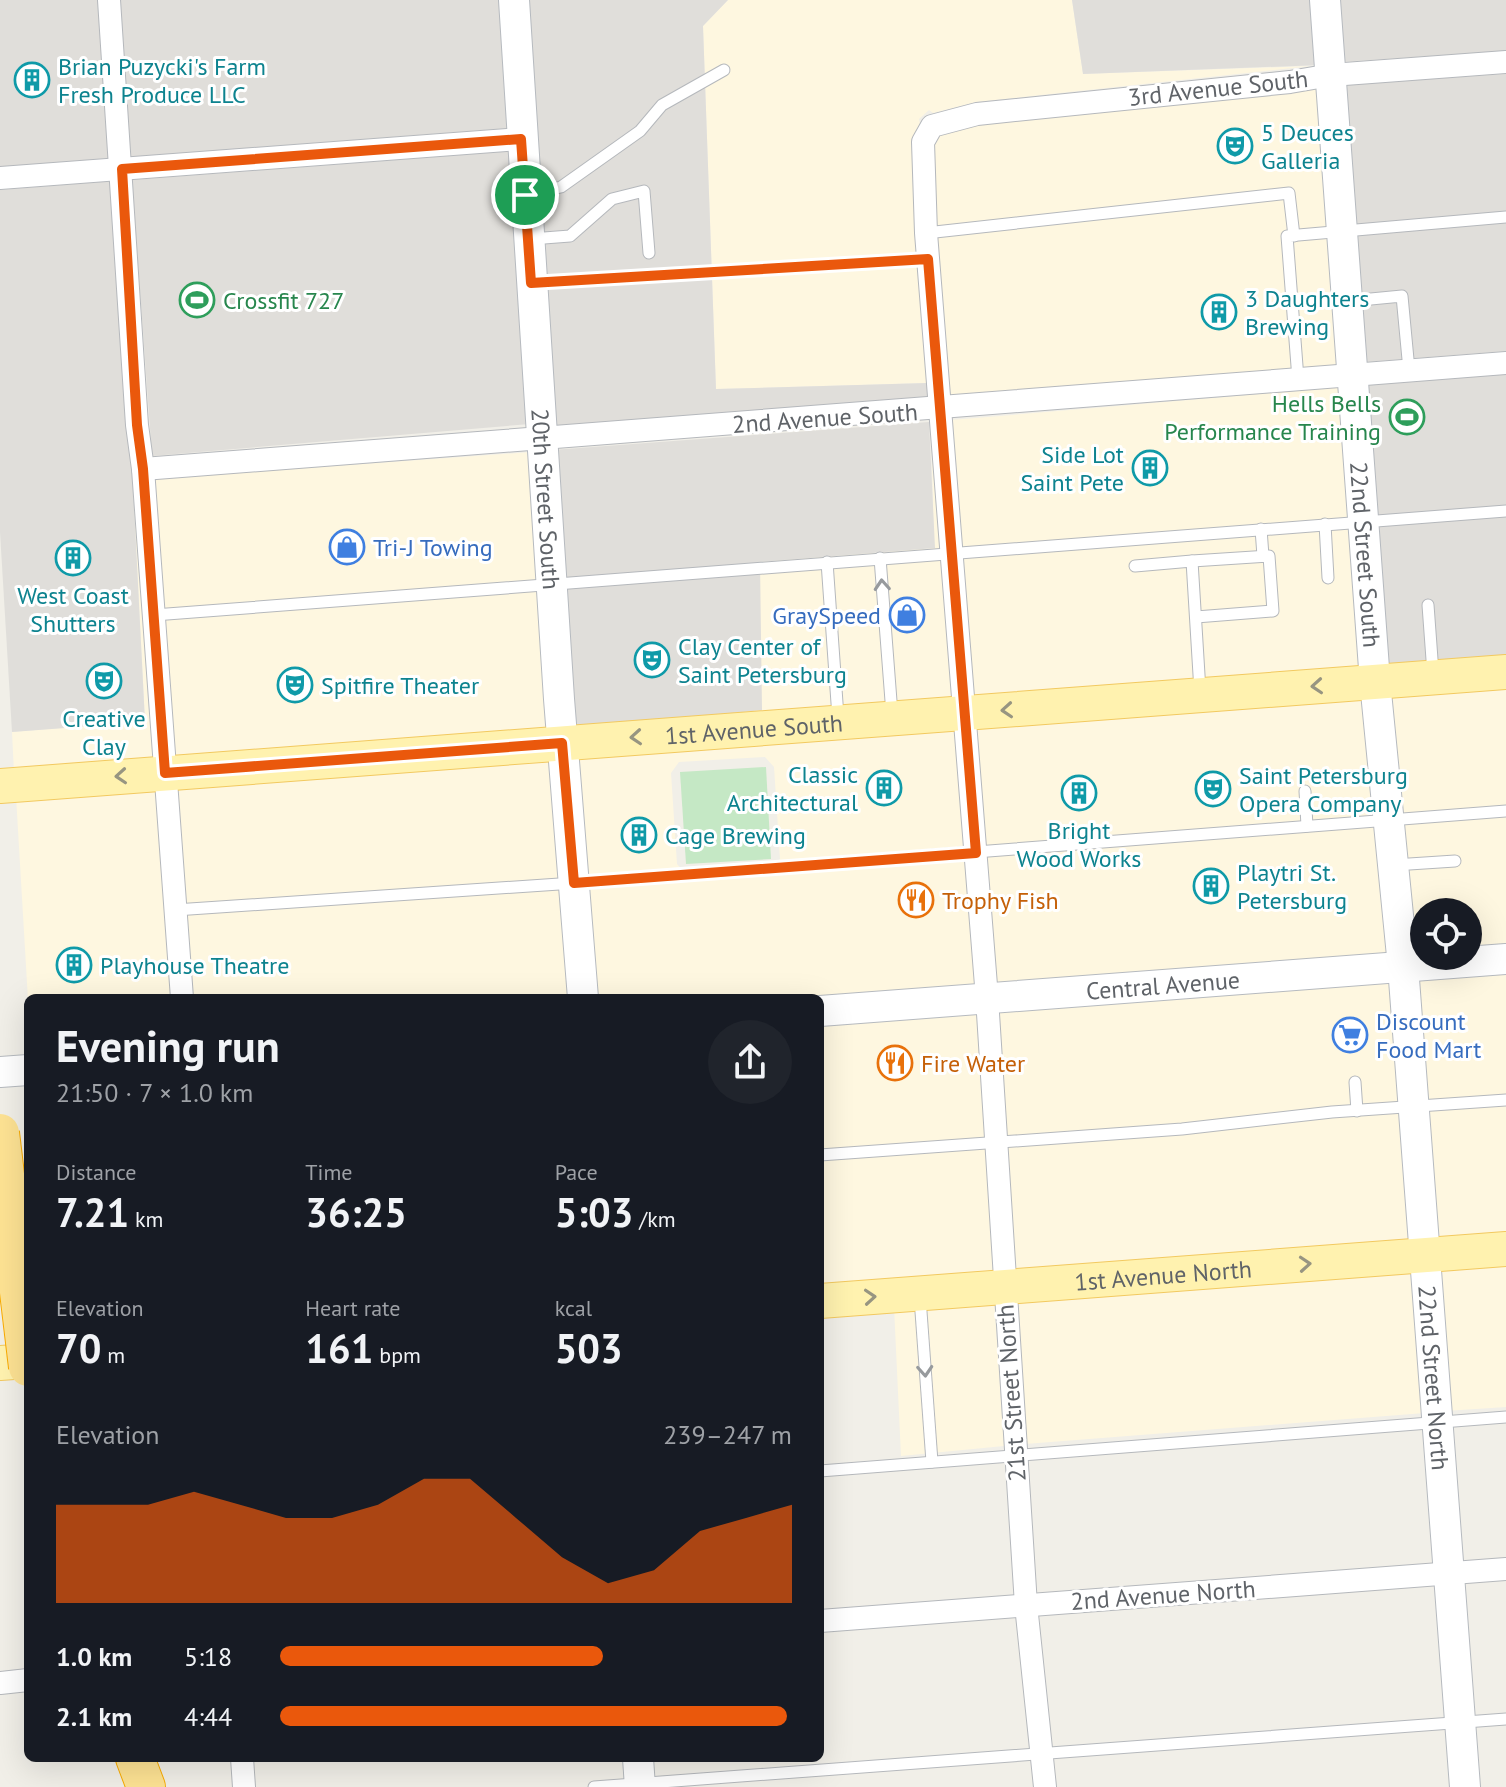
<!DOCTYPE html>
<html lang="en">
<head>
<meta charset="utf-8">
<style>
	body { margin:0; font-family:"PT Sans",sans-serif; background:#20242c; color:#f1f3f6; height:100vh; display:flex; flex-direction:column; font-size:30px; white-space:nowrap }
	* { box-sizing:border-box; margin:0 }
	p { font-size:26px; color:#9ea1a6 }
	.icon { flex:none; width:44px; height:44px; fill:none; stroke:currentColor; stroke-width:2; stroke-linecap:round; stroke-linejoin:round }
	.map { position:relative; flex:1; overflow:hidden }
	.side { position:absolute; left:24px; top:994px; width:800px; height:768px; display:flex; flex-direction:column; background:#171b24; border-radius:12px; box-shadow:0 8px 32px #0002 }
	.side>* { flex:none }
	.controls { position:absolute; left:1410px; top:898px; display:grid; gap:16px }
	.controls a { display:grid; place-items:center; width:72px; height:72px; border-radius:50%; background:#171b24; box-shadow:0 8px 32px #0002; font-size:40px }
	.pin { position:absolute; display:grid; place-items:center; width:68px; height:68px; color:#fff; margin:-34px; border:4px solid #fff; border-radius:50%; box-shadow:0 2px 8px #0007 }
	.round { display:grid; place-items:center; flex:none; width:84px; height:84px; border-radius:42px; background:#20242c }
	.headline { display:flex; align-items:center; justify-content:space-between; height:136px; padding:0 32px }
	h1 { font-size:44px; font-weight:700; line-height:60px }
	.stats { display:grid; grid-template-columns:repeat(3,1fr); gap:12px; height:136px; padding:8px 32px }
	.stats div { display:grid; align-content:center }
	.stats b { font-size:40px; font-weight:700 }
	.stats small { font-size:22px; font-weight:400 }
	.stats p { font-size:22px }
	.chart { height:224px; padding:16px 32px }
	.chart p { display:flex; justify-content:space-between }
	.chart svg { width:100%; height:144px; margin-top:8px; fill:#ea580c; opacity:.7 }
	ul { padding:0 32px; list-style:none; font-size:26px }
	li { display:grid; grid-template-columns:128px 96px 1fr; align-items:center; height:60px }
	li i { height:20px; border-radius:10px; background:#ea580c }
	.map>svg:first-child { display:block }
	.commercial { fill:#fef7e0; fill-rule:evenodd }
	.industrial { fill:#e0deda }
	.green { fill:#c5e8c5 }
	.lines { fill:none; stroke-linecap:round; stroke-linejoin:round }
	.lane-casing { stroke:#b5b8bc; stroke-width:13 }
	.street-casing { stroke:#b5b8bc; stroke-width:24 }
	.secondary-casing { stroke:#b6babf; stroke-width:32 }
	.primary-casing { stroke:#f2c960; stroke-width:36 }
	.highway-casing { stroke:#f9ab00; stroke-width:40 }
	.lane { stroke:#fff; stroke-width:11 }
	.street { stroke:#fff; stroke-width:22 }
	.secondary { stroke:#fff; stroke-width:30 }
	.primary { stroke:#fff2af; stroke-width:34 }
	.highway { stroke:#fde293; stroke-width:38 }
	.highway-bridge-casing { stroke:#f9ab00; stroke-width:40; stroke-linecap:butt }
	.highway-bridge { stroke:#fde293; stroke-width:38 }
	.oneway { stroke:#979a9d }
	.oneway2 { stroke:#979581 }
	.route-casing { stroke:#fff; stroke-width:16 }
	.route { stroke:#ea580c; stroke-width:10 }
	.labels { text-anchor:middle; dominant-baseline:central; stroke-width:6; stroke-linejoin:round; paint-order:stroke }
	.culture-label { font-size:24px; fill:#0d838f; stroke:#fff; text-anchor:start }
	.street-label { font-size:24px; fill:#5f6368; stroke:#fff }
	.leisure-label { font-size:24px; fill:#27864d; stroke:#fff; text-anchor:start }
	.shop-label { font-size:24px; fill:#366cbe; stroke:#fff; text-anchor:start }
	.food-label { font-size:24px; fill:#c56008; stroke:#fff; text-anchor:start }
</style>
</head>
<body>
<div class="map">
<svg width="1506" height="1787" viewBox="0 0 1506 1787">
	<rect width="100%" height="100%" fill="#f1efe8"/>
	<g class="commercial">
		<path d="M 728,0 L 1072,0 L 1083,74 L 1311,66 L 976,102 L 933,113 L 929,110 L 919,119 L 920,124 L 912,141 L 912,174 L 929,398 L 926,383 L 716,389 L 703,26 Z"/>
		<path d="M 1322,88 L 1344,364 L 950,397 L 932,173 L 933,146 L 938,136 L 979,125 Z"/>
		<path d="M 1345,387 L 1364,671 L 975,700 L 951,420 Z"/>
		<path d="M 931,421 L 954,702 L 571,730 L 760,562 L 934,548 Z"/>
		<path d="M 532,452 L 542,599 L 545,733 L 175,761 L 154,479 Z"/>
		<path d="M 132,466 L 154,762 L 14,773 L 12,732 L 145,721 Z"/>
		<path d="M 1506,684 L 1506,947 L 1468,950 L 1468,912 L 1424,912 L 1424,953 L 1413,954 L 1387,693 Z"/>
		<path d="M 1366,694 L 1392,956 L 997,986 L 976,724 Z"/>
		<path d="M 956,725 L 976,987 L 820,998 L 593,998 L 573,754 ZM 765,757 L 774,767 L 780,859 L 772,869 L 686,874 L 677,864 L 671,773 L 679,762 Z"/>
		<path d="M 553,755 L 573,998 L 192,998 L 176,784 Z"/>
		<path d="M 156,786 L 171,998 L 28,1000 L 16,796 Z"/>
		<path d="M 1506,970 L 1506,1238 L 1433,1243 L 1415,977 Z"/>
		<path d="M 1394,979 L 1413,1245 L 1013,1274 L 998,1009 Z"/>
		<path d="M 978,1010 L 993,1276 L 820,1289 L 820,1022 Z"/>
		<path d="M 1506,1261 L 1506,1407 L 1445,1411 L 1435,1266 Z"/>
		<path d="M 1414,1268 L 1425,1413 L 1025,1444 L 1015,1298 Z"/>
		<path d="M 994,1299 L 1004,1446 L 901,1456 L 894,1307 Z"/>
	</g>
	<g class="industrial">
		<path d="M 0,0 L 99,0 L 110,158 L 0,167 Z"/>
		<path d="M 119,0 L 504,0 L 510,128 L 131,157 Z"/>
		<path d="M 524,0 L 728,0 L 703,26 L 716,389 L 927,383 L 927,398 L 551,427 Z"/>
		<path d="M 1072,0 L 1315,0 L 1320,65 L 1083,74 Z"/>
		<path d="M 1335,0 L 1506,0 L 1506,51 L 1340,62 Z"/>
		<path d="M 1506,74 L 1506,351 L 1364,362 L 1342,85 Z"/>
		<path d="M 512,151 L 530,424 L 152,456 L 132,180 Z"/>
		<path d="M 112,181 L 132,466 L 145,722 L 12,732 L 0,532 L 0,190 Z"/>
		<path d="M 1506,374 L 1506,655 L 1385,667 L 1366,385 Z"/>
		<path d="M 929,422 L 935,548 L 760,562 L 762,710 L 571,730 L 552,450 Z"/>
	</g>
	<path class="green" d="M 766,767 L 771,859 L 686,864 L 680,772 Z"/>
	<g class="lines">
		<g class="lane-casing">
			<g id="lane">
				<path d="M 529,194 L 561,187 L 640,131 L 662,105 L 724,70"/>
				<path d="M 926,233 L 1289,193 L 1294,236"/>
				<path d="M 531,239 L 570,236 L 612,199 L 644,191 L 649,253"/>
				<path d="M 534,283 L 928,259"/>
				<path d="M 1350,301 L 1402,296 L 1409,370"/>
				<path d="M 1298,379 L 1287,236 L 1506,217"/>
				<path d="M 1325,524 L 1328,578"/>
				<path d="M 1261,529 L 1263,556"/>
				<path d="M 880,558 L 892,714"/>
				<path d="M 1192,561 L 1269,556 L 1273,611 L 1196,617"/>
				<path d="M 827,562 L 838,717"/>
				<path d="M 1135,566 L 1192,561 L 1200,691"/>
				<path d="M 1428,605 L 1433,673"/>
				<path d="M 154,615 L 1506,511"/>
				<path d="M 1305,791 L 1307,826"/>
				<path d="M 1394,865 L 1455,861"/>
				<path d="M 175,910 L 574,883 L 1506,811"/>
				<path d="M 1355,1082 L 1357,1111"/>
				<path d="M 820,1155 L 1182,1129 L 1332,1112 L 1506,1100"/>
				<path d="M 920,1298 L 932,1462"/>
				<path d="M 820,1471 L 1506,1417"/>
				<path d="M 594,1787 L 1506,1719"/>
			</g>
		</g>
		<g class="street-casing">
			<g id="street">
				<path d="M 109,0 L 137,425 L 143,469 L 182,998"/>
				<path d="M 0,178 L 521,139"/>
				<path d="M 143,469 L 1506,363"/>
				<path d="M 820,1621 L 1506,1569"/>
				<path d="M 0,1683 L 28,1680"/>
				<path d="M 242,1758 L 244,1787"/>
				<path d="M 1045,1787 L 1026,1605 L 987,998 L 926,233 L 923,142 L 932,126 L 977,114 L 1290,82 L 1331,75 L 1506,62"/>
			</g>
		</g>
		<g class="secondary-casing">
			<g id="secondary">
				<path id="s1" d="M 514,0 L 559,699 L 583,998"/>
				<path id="s2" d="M 1325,0 L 1375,682 L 1403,966 L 1465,1787"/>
				<path id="s3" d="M 820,1011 L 1506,959"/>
				<path d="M 0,1072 L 28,1070"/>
				<path d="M 638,1758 L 640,1787"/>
			</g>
		</g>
		<g class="primary-casing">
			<g id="primary">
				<path id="s4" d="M 0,786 L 1506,672"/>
				<path id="s5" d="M 820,1301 L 1506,1249"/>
				<path d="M 0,1363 L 28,1361"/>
			</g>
		</g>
		<g class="highway-casing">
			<path id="highway" d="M 135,1758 L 146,1787"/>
		</g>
		<use href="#lane" class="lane"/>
		<use href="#street" class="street"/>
		<use href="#secondary" class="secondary"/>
		<use href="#primary" class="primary"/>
		<use href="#highway" class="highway"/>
		<g class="highway-bridge-casing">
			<path id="highway-bridge" d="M 0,1133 L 28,1367"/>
		</g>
		<use href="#highway-bridge" class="highway-bridge"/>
	</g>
	<defs><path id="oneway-chevron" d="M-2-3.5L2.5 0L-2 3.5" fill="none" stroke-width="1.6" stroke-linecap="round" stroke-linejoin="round" transform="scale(2)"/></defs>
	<g class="oneway">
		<use href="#oneway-chevron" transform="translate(882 585) rotate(-94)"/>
		<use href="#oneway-chevron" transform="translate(925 1371) rotate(86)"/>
	</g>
	<g class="oneway2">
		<use href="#oneway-chevron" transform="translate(1317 686) rotate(176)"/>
		<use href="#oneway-chevron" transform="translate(1007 710) rotate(176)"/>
		<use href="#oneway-chevron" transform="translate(636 737) rotate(176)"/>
		<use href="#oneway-chevron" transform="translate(121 776) rotate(176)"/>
		<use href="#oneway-chevron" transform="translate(1305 1264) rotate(-4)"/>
		<use href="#oneway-chevron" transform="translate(870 1297) rotate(-4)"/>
	</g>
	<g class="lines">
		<g class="route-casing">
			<path id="route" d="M 521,139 L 531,283 L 928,259 L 976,853 L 574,883 L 562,743 L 165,773 L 143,469 L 137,425 L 122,169 Z"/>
		</g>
		<use href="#route" class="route"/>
	</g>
	<defs>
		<g id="building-ring" transform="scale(1.8)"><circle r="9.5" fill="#fff" stroke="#0f9aa8" stroke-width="1.5"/><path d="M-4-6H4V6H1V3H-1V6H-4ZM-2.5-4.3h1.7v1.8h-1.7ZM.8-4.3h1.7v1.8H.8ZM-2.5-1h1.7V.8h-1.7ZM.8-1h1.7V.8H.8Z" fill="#0f9aa8"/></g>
		<g id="theatre-ring" transform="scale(1.8)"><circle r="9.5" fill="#fff" stroke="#0f9aa8" stroke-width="1.5"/><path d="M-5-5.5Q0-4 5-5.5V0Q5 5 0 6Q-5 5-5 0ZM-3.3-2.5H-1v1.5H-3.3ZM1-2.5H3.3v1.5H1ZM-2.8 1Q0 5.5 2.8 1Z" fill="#0f9aa8"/></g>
		<g id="stadium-ring" transform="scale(1.8)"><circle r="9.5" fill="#fff" stroke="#2e9e5b" stroke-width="1.5"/><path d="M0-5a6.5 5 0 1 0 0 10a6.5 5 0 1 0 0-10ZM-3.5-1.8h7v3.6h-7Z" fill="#2e9e5b"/></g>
		<g id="shop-ring" transform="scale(1.8)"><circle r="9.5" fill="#fff" stroke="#3f7fe0" stroke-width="1.5"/><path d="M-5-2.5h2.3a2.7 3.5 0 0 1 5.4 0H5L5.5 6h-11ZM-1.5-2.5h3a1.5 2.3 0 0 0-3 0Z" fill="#3f7fe0"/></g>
		<g id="restaurant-ring" transform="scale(1.8)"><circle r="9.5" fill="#fff" stroke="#e8710a" stroke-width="1.5"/><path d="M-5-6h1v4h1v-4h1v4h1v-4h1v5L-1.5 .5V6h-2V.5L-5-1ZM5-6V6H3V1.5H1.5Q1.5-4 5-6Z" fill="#e8710a"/></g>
		<g id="supermarket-ring" transform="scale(1.8)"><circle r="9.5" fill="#fff" stroke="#3f7fe0" stroke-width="1.5"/><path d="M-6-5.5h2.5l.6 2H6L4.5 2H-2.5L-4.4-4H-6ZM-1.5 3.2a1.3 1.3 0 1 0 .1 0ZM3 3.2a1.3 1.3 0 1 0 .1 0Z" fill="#3f7fe0"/></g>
	</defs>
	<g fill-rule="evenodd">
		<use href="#building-ring" x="32" y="80"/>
		<use href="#theatre-ring" x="1235" y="146"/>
		<use href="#stadium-ring" x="197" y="300"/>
		<use href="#building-ring" x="1219" y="312"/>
		<use href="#stadium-ring" x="1407" y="417"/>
		<use href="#building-ring" x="1150" y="468"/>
		<use href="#shop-ring" x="347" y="547"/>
		<use href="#building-ring" x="73" y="558"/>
		<use href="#shop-ring" x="907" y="615"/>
		<use href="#theatre-ring" x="652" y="660"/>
		<use href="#theatre-ring" x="104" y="681"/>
		<use href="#theatre-ring" x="295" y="685"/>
		<use href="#building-ring" x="884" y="788"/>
		<use href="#theatre-ring" x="1213" y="789"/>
		<use href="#building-ring" x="1079" y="793"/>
		<use href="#building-ring" x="639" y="835"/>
		<use href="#building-ring" x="1211" y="886"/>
		<use href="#restaurant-ring" x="916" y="900"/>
		<use href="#building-ring" x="74" y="965"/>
		<use href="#supermarket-ring" x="1350" y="1035"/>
		<use href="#restaurant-ring" x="895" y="1063"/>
	</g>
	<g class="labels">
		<g class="culture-label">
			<text x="58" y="66">Brian Puzycki's Farm<tspan x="58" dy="28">Fresh Produce LLC</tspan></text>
			<text x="1261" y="132">5 Deuces<tspan x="1261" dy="28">Galleria</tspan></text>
			<text x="1245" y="298">3 Daughters<tspan x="1245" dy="28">Brewing</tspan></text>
			<text x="1124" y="454" text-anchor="end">Side Lot<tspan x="1124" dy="28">Saint Pete</tspan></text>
			<text x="73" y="595" text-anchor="middle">West Coast<tspan x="73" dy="28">Shutters</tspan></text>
			<text x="678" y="646">Clay Center of<tspan x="678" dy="28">Saint Petersburg</tspan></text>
			<text x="321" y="685">Spitfire Theater</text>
			<text x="104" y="718" text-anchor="middle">Creative<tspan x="104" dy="28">Clay</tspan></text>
			<text x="858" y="774" text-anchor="end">Classic<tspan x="858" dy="28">Architectural</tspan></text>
			<text x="1239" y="775">Saint Petersburg<tspan x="1239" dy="28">Opera Company</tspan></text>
			<text x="1079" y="830" text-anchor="middle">Bright<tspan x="1079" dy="28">Wood Works</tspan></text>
			<text x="665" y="835">Cage Brewing</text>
			<text x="1237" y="872">Playtri St.<tspan x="1237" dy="28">Petersburg</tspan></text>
			<text x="100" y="965">Playhouse Theatre</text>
		</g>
		<g class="street-label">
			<text transform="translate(1218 88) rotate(-6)">3rd Avenue South</text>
			<text transform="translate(825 418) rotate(-4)">2nd Avenue South</text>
			<text stroke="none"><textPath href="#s1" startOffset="500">20th Street South</textPath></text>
			<text stroke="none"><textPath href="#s2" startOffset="556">22nd Street South</textPath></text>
			<text stroke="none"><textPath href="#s4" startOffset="756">1st Avenue South</textPath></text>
			<text stroke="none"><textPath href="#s3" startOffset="344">Central Avenue</textPath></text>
			<text stroke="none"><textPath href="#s5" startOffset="344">1st Avenue North</textPath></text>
			<text stroke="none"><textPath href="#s2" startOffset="1382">22nd Street North</textPath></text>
			<text transform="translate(1011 1393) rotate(-94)">21st Street North</text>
			<text transform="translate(1163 1595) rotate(-4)">2nd Avenue North</text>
		</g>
		<g class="leisure-label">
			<text x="223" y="300">Crossfit 727</text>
			<text x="1381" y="403" text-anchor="end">Hells Bells<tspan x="1381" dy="28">Performance Training</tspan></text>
		</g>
		<g class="shop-label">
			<text x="373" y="547">Tri-J Towing</text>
			<text x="881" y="615" text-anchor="end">GraySpeed</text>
			<text x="1376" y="1021">Discount<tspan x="1376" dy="28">Food Mart</tspan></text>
		</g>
		<g class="food-label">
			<text x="942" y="900">Trophy Fish</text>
			<text x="921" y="1063">Fire Water</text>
		</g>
	</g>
</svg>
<div class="controls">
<a><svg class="icon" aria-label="locate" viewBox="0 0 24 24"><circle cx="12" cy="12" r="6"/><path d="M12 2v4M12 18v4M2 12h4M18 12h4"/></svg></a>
</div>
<div class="pin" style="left:525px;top:195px;background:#1e9e55"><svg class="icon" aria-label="arrive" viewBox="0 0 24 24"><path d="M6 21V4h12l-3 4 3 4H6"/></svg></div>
<section class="side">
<div class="headline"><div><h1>Evening run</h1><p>21:50 · 7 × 1.0 km</p></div><a class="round"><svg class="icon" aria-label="share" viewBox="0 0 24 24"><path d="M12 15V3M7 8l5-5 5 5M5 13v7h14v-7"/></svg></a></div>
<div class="stats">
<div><p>Distance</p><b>7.21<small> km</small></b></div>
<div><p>Time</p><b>36:25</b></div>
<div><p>Pace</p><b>5:03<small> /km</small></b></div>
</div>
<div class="stats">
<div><p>Elevation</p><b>70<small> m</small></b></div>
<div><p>Heart rate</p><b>161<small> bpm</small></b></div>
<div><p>kcal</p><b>503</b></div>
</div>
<div class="chart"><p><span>Elevation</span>239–247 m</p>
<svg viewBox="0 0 160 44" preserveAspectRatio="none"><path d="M0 44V14L10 14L20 14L30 10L40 14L50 18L60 18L70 14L80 6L90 6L100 18L110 30L120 38L130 34L140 22L150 18L160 14V44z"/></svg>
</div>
<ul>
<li><b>1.0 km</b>5:18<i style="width:63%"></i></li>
<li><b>2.1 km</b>4:44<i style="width:99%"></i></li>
</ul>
</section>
</div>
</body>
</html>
